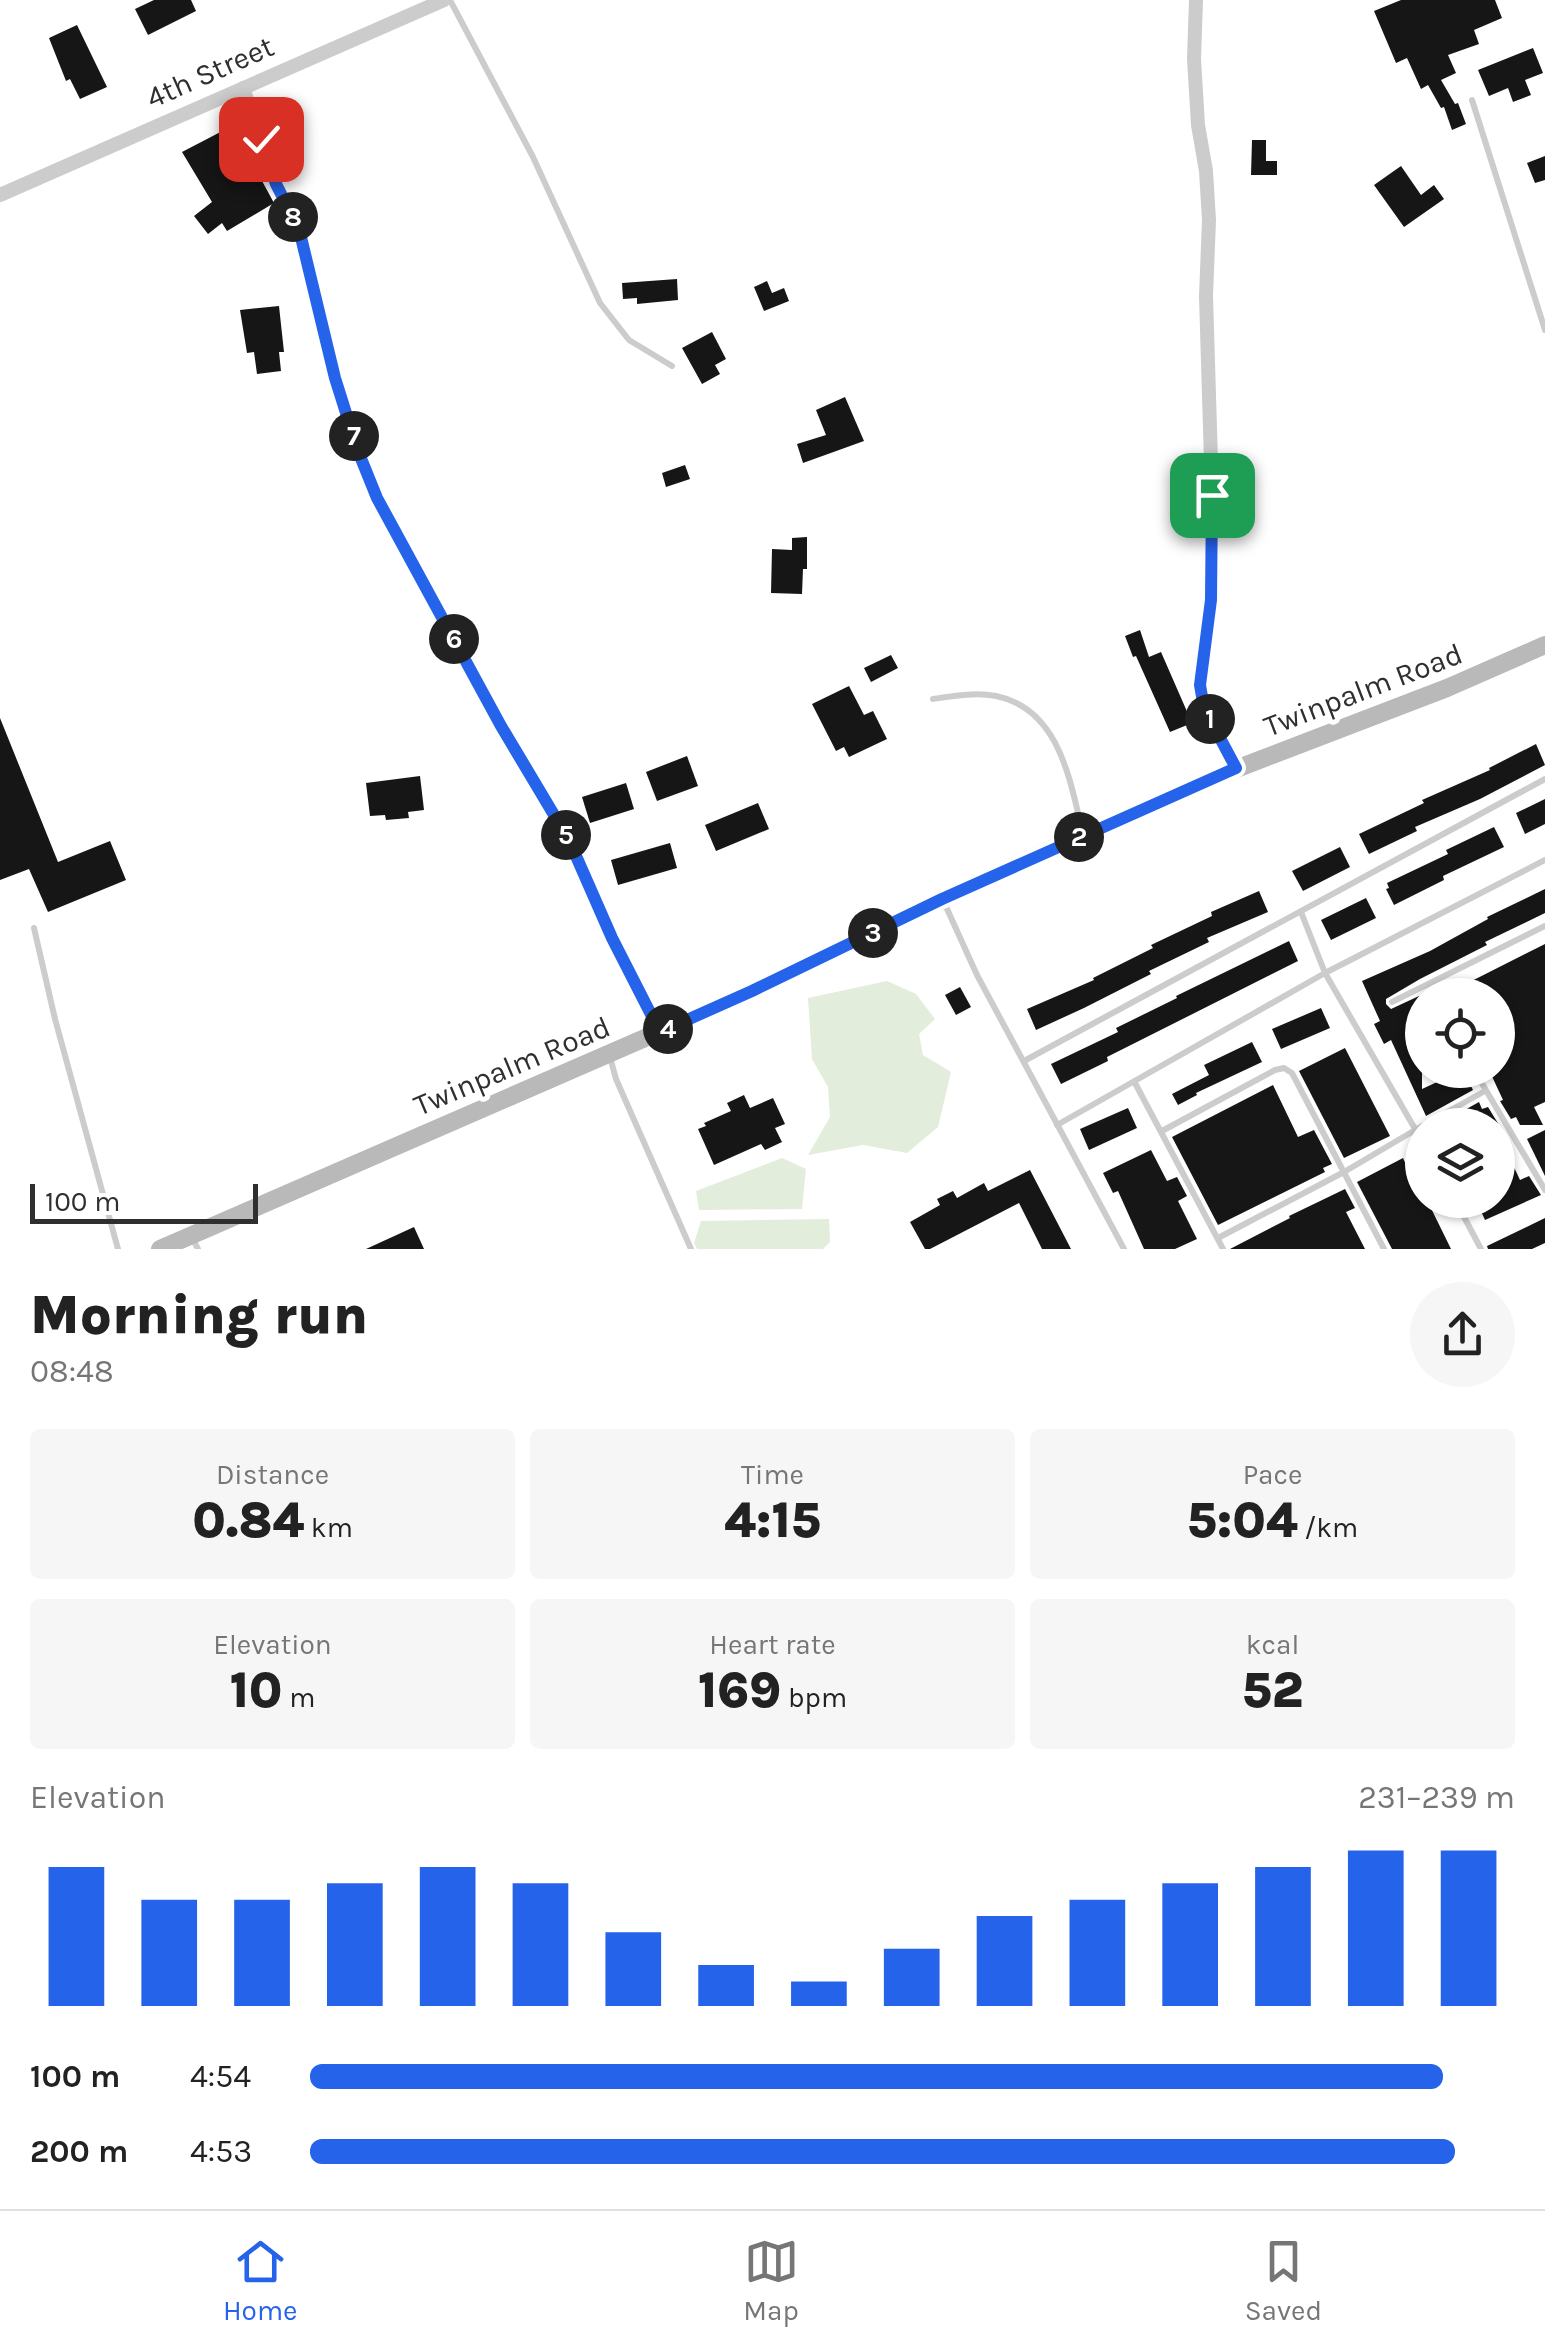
<!DOCTYPE html>
<html lang="en">
<head>
<meta charset="utf-8">
<style>
	body { margin:0; font-family:Karla,sans-serif; background:#f6f6f6; color:#222; height:100vh; display:flex; flex-direction:column; font-size:38px; white-space:nowrap }
	* { box-sizing:border-box; margin:0 }
	p { font-size:32px; color:#767676 }
	.icon { flex:none; width:55px; height:55px; fill:none; stroke:currentColor; stroke-width:2; stroke-linecap:round; stroke-linejoin:round }
	.map { position:relative; height:1249px; overflow:hidden }
	.panel { display:flex; flex-direction:column; background:#fff; flex:1 }
	.panel>* { flex:none }
	.controls { position:absolute; left:1405px; top:978px; display:grid; gap:20px }
	.controls a { display:grid; place-items:center; width:110px; height:110px; border-radius:50%; background:#fff; box-shadow:0 2px 8px #0004; font-size:50px }
	.scale { position:absolute; left:30px; bottom:25px; width:228px; box-sizing:border-box; padding-left:10px; border:5px solid #2f2f2f; border-top:0; font-size:28px; line-height:35px; white-space:nowrap; color:#2f2f2f; -webkit-text-stroke:8px #fff; paint-order:stroke }
	.pin { position:absolute; display:grid; place-items:center; width:85px; height:85px; color:#fff; margin:-42px; border-radius:20px; box-shadow:0 5px 15px #0006 }
	.km { position:absolute; width:50px; height:50px; margin:-25px; border-radius:50%; background:#222; color:#fff; font-size:28px; line-height:50px; text-align:center }
	.round { display:grid; place-items:center; flex:none; width:105px; height:105px; border-radius:52px; background:#f6f6f6 }
	.overview { display:flex; align-items:center; justify-content:space-between; height:170px; padding:0 30px }
	h1 { font-size:55px; font-weight:800; line-height:75px }
	.stats { display:grid; grid-template-columns:repeat(3,1fr); gap:15px; height:170px; padding:10px 30px }
	.stats div { display:grid; align-content:center; border-radius:10px; background:#f6f6f6; text-align:center }
	.stats b { font-size:50px; font-weight:800 }
	.stats small { font-size:28px; font-weight:400 }
	.stats p { font-size:28px }
	.chart { height:280px; padding:20px 30px }
	.chart p { display:flex; justify-content:space-between }
	.chart svg { width:100%; height:180px; margin-top:10px; stroke:#2563eb; stroke-width:6 }
	ul { padding:0 30px; list-style:none; font-size:32px }
	li { display:grid; grid-template-columns:160px 120px 1fr; align-items:center; height:75px }
	li i { height:25px; border-radius:12px; background:#2563eb }
	.dock { display:flex; justify-content:space-around; align-items:center; height:140px; border-top:2px solid #e0e0e0; background:#fff; font-size:28px; color:#767676 }
	.dock a { display:grid; justify-items:center; gap:5px }
	.dock .selected { color:#2563eb }
	.map>svg:first-child { display:block }
	.green { fill:#e2eddc }
	.building { fill:#161616 }
	.lines { fill:none; stroke-linecap:round; stroke-linejoin:round }
	.lane { stroke:#ccc; stroke-width:6 }
	.street { stroke:#ccc; stroke-width:14 }
	.secondary { stroke:#b9b9b9; stroke-width:18 }
	.route-casing { stroke:#fff; stroke-width:20 }
	.route { stroke:#2563eb; stroke-width:12 }
	.labels { text-anchor:middle; dominant-baseline:central; stroke-width:10; stroke-linejoin:round; paint-order:stroke }
	.street-label { font-size:30px; fill:#2f2f2f; stroke:#fff }
</style>
</head>
<body>
<div class="map">
<svg width="1545" height="1249" viewBox="0 0 1545 1249">
	<rect width="100%" height="100%" fill="#fff"/>
	<g class="green">
		<path d="M 887,981 L 916,994 L 935,1019 L 919,1034 L 923,1055 L 951,1072 L 938,1127 L 907,1153 L 863,1145 L 808,1155 L 830,1117 L 828,1087 L 812,1059 L 808,998 Z"/>
		<path d="M 782,1158 L 806,1169 L 802,1209 L 699,1210 L 696,1191 Z"/>
		<path d="M 829,1219 L 830,1242 L 823,1249 L 697,1249 L 694,1243 L 701,1221 Z"/>
	</g>
	<g class="building">
		<path d="M 154,0 L 191,0 L 196,11 L 148,35 L 135,9 Z"/>
		<path d="M 1401,0 L 1495,0 L 1502,18 L 1474,30 L 1479,44 L 1448,55 L 1456,73 L 1441,80 L 1455,104 L 1458,103 L 1466,124 L 1452,130 L 1444,107 L 1441,108 L 1428,85 L 1421,89 L 1407,58 L 1396,63 L 1374,11 Z"/>
		<path d="M 77,25 L 107,87 L 80,99 L 70,79 L 66,81 L 49,38 Z"/>
		<path d="M 1533,48 L 1543,73 L 1525,80 L 1531,95 L 1513,102 L 1508,88 L 1489,96 L 1478,70 Z"/>
		<path d="M 232,126 L 274,203 L 227,231 L 222,223 L 208,234 L 194,216 L 212,202 L 182,152 Z"/>
		<path d="M 1252,140 L 1266,140 L 1266,161 L 1277,161 L 1277,175 L 1251,175 Z"/>
		<path d="M 1545,156 L 1545,180 L 1535,183 L 1527,163 Z"/>
		<path d="M 1401,166 L 1421,195 L 1434,185 L 1444,199 L 1404,227 L 1374,185 Z"/>
		<path d="M 677,279 L 678,300 L 637,304 L 637,298 L 623,299 L 622,283 Z"/>
		<path d="M 767,281 L 772,293 L 784,288 L 789,301 L 764,311 L 754,287 Z"/>
		<path d="M 279,306 L 284,352 L 279,352 L 281,371 L 257,374 L 254,352 L 247,353 L 240,310 Z"/>
		<path d="M 712,332 L 726,359 L 715,365 L 720,374 L 702,384 L 682,348 Z"/>
		<path d="M 845,397 L 864,441 L 803,463 L 797,444 L 826,435 L 816,410 Z"/>
		<path d="M 685,465 L 690,479 L 666,487 L 662,473 Z"/>
		<path d="M 807,537 L 807,569 L 803,569 L 802,594 L 771,593 L 772,549 L 792,550 L 792,538 Z"/>
		<path d="M 1140,630 L 1149,657 L 1161,652 L 1192,723 L 1170,732 L 1136,656 L 1133,657 L 1125,636 Z"/>
		<path d="M 891,655 L 898,668 L 871,682 L 864,668 Z"/>
		<path d="M 849,686 L 864,715 L 873,711 L 887,739 L 849,757 L 844,747 L 836,751 L 812,704 Z"/>
		<path d="M 0,718 L 58,862 L 110,841 L 126,880 L 48,912 L 29,869 L 0,880 Z"/>
		<path d="M 1536,744 L 1545,765 L 1480,799 L 1415,827 L 1417,831 L 1369,854 L 1359,834 L 1424,803 L 1422,800 L 1490,770 L 1489,768 Z"/>
		<path d="M 687,756 L 698,786 L 657,801 L 646,772 Z"/>
		<path d="M 420,776 L 424,810 L 408,812 L 409,818 L 386,820 L 385,815 L 370,816 L 366,783 Z"/>
		<path d="M 626,783 L 634,809 L 590,823 L 582,797 Z"/>
		<path d="M 1545,799 L 1545,824 L 1525,834 L 1516,813 Z"/>
		<path d="M 758,803 L 769,829 L 716,851 L 705,825 Z"/>
		<path d="M 1494,827 L 1504,847 L 1443,876 L 1444,880 L 1394,905 L 1386,889 L 1389,888 L 1387,883 L 1448,854 L 1446,850 Z"/>
		<path d="M 670,843 L 677,868 L 618,885 L 611,860 Z"/>
		<path d="M 1340,847 L 1350,867 L 1303,891 L 1292,871 Z"/>
		<path d="M 1545,889 L 1545,913 L 1485,942 L 1487,945 L 1420,979 L 1386,999 L 1386,1004 L 1391,1009 L 1419,996 L 1422,1003 L 1422,1089 L 1463,1070 L 1473,1090 L 1426,1116 L 1391,1040 L 1384,1044 L 1374,1024 L 1380,1021 L 1362,981 L 1430,951 L 1488,919 L 1487,917 Z"/>
		<path d="M 1259,891 L 1268,912 L 1207,938 L 1209,942 L 1149,971 L 1151,974 L 1084,1008 L 1036,1030 L 1027,1009 L 1094,980 L 1093,978 L 1153,948 L 1151,945 L 1212,916 L 1211,912 Z"/>
		<path d="M 1366,898 L 1376,918 L 1331,940 L 1321,920 Z"/>
		<path d="M 1289,941 L 1298,961 L 1107,1057 L 1108,1061 L 1061,1084 L 1051,1064 L 1118,1032 L 1116,1028 L 1177,998 L 1176,996 Z"/>
		<path d="M 1545,944 L 1545,1102 L 1534,1107 L 1543,1125 L 1520,1125 L 1516,1117 L 1511,1119 L 1500,1101 L 1503,1100 L 1489,1070 L 1498,1070 L 1498,1054 L 1512,1047 L 1498,1019 L 1498,995 L 1444,995 Z"/>
		<path d="M 960,987 L 971,1007 L 956,1015 L 945,995 Z"/>
		<path d="M 1321,1008 L 1330,1028 L 1281,1049 L 1272,1029 Z"/>
		<path d="M 1252,1042 L 1262,1062 L 1196,1093 L 1197,1095 L 1178,1105 L 1172,1094 L 1209,1075 L 1204,1065 Z"/>
		<path d="M 1345,1048 L 1390,1136 L 1344,1158 L 1299,1071 Z"/>
		<path d="M 1273,1085 L 1298,1137 L 1314,1130 L 1332,1164 L 1323,1168 L 1325,1172 L 1218,1225 L 1172,1137 Z"/>
		<path d="M 744,1095 L 750,1108 L 773,1098 L 785,1124 L 775,1128 L 782,1142 L 765,1150 L 761,1144 L 714,1165 L 698,1129 L 706,1126 L 704,1123 L 731,1111 L 727,1103 Z"/>
		<path d="M 1479,1102 L 1482,1109 L 1488,1107 L 1499,1125 L 1438,1125 Z"/>
		<path d="M 1128,1108 L 1137,1128 L 1089,1150 L 1080,1129 Z"/>
		<path d="M 1545,1130 L 1545,1176 L 1527,1139 Z"/>
		<path d="M 1498,1133 L 1520,1180 L 1529,1176 L 1541,1195 L 1485,1220 L 1476,1200 L 1498,1200 Z"/>
		<path d="M 1151,1150 L 1167,1181 L 1177,1177 L 1187,1196 L 1178,1201 L 1197,1239 L 1175,1249 L 1144,1249 L 1118,1191 L 1113,1193 L 1103,1173 Z"/>
		<path d="M 1403,1158 L 1422,1200 L 1427,1200 L 1451,1249 L 1392,1249 L 1357,1182 Z"/>
		<path d="M 1030,1170 L 1071,1249 L 1042,1249 L 1019,1203 L 930,1249 L 925,1249 L 910,1222 L 940,1205 L 937,1199 L 953,1191 L 957,1198 L 984,1183 L 988,1191 Z"/>
		<path d="M 1345,1189 L 1355,1208 L 1346,1212 L 1365,1249 L 1230,1249 L 1290,1218 L 1289,1216 Z"/>
		<path d="M 1545,1218 L 1545,1243 L 1532,1249 L 1488,1249 L 1487,1246 Z"/>
		<path d="M 414,1227 L 424,1249 L 366,1249 Z"/>
	</g>
	<g class="lines">
		<g class="lane">
			<path d="M 450,0 L 533,157 L 600,303 L 629,340 L 672,366"/>
			<path d="M 1472,100 L 1545,330"/>
			<path d="M 933,699 C 953,696 976,692 996,696 C 1060,709 1070,781 1083,834"/>
			<path d="M 943,900 L 977,975 L 1124,1249"/>
			<path d="M 1301,912 L 1325,973 L 1422,1141"/>
			<path d="M 34,928 L 55,1019 L 118,1249"/>
			<path d="M 1392,1002 L 1545,926"/>
			<path d="M 610,1057 L 616,1079 L 691,1249"/>
			<path d="M 1024,1061 L 1545,779"/>
			<path d="M 1474,1070 L 1545,1190"/>
			<path d="M 1135,1083 L 1223,1249"/>
			<path d="M 1057,1125 L 1325,973 L 1545,860"/>
			<path d="M 1424,1125 L 1485,1091"/>
			<path d="M 1162,1131 L 1275,1070 L 1284,1068 L 1292,1073 L 1384,1249"/>
			<path d="M 1455,1200 L 1481,1249"/>
			<path d="M 191,1236 L 198,1249"/>
			<path d="M 1218,1238 L 1344,1172 L 1422,1126"/>
		</g>
		<g class="street">
			<path d="M 1196,0 L 1194,59 L 1198,125 L 1206,171 L 1209,220 L 1206,296 L 1212,495 L 1211,600 L 1201,685 L 1204,708 L 1236,769"/>
			<path d="M 243,88 L 277,184 L 299,229 L 335,378 L 358,451 L 377,498 L 501,726 L 569,840 L 612,937 L 660,1032"/>
			<path d="M 0,195 L 444,0"/>
		</g>
		<path class="secondary" d="M 160,1249 L 753,991 L 942,899 L 1083,835 L 1236,769 L 1447,688 L 1545,645"/>
	</g>
	<g class="lines">
		<g class="route-casing">
			<path id="route" d="M 261,139 L 276,184 L 299,229 L 335,378 L 358,451 L 377,498 L 501,726 L 569,840 L 612,938 L 660,1032 L 752,991 L 942,899 L 1236,768 L 1204,708 L 1200,685 L 1211,600 L 1212,495"/>
		</g>
		<use href="#route" class="route"/>
	</g>
	<g class="labels">
		<g class="street-label">
			<text transform="translate(210 72) rotate(-24)">4th Street</text>
			<text transform="translate(1363 690) rotate(-21)">Twinpalm Road</text>
			<text transform="translate(512 1066) rotate(-23)">Twinpalm Road</text>
		</g>
	</g>
</svg>
<div class="controls">
<a><svg class="icon" aria-label="locate" viewBox="0 0 24 24"><circle cx="12" cy="12" r="6"/><path d="M12 2v4M12 18v4M2 12h4M18 12h4"/></svg></a>
<a><svg class="icon" aria-label="layers" viewBox="0 0 24 24"><path d="M12 4l9 5-9 5-9-5zM3 14l9 5 9-5"/></svg></a>
</div>
<div class="scale">100 m</div>
<div class="pin" style="left:1212px;top:495px;background:#1e9e55"><svg class="icon" aria-label="arrive" viewBox="0 0 24 24"><path d="M6 21V4h12l-3 4 3 4H6"/></svg></div>
<div class="pin" style="left:261px;top:139px;background:#d93025"><svg class="icon" aria-label="check" viewBox="0 0 24 24"><path d="M5 12l5 5 9-10"/></svg></div>
<b class="km" style="left:1210px;top:719px">1</b>
<b class="km" style="left:1079px;top:837px">2</b>
<b class="km" style="left:873px;top:933px">3</b>
<b class="km" style="left:668px;top:1029px">4</b>
<b class="km" style="left:566px;top:835px">5</b>
<b class="km" style="left:454px;top:639px">6</b>
<b class="km" style="left:354px;top:436px">7</b>
<b class="km" style="left:293px;top:217px">8</b>
</div>
<section class="panel">
<div class="overview"><div><h1>Morning run</h1><p>08:48</p></div><a class="round"><svg class="icon" aria-label="share" viewBox="0 0 24 24"><path d="M12 15V3M7 8l5-5 5 5M5 13v7h14v-7"/></svg></a></div>
<div class="stats">
<div><p>Distance</p><b>0.84<small> km</small></b></div>
<div><p>Time</p><b>4:15</b></div>
<div><p>Pace</p><b>5:04<small> /km</small></b></div>
</div>
<div class="stats">
<div><p>Elevation</p><b>10<small> m</small></b></div>
<div><p>Heart rate</p><b>169<small> bpm</small></b></div>
<div><p>kcal</p><b>52</b></div>
</div>
<div class="chart"><p><span>Elevation</span>231–239 m</p>
<svg viewBox="0 0 160 44" preserveAspectRatio="none"><path d="M5 44V10M15 44V18M25 44V18M35 44V14M45 44V10M55 44V14M65 44V26M75 44V34M85 44V38M95 44V30M105 44V22M115 44V18M125 44V14M135 44V10M145 44V6M155 44V6"/></svg>
</div>
<ul>
<li><b>100 m</b>4:54<i style="width:94%"></i></li>
<li><b>200 m</b>4:53<i style="width:95%"></i></li>
</ul>
</section>
<nav class="dock">
<a class="selected"><svg class="icon" aria-label="home" viewBox="0 0 24 24"><path d="M3 11l9-7 9 7M6 9v11h12V9"/></svg>Home</a>
<a><svg class="icon" aria-label="map" viewBox="0 0 24 24"><path d="M3 6l6-2 6 2 6-2v14l-6 2-6-2-6 2zM9 4v14M15 6v14"/></svg>Map</a>
<a><svg class="icon" aria-label="saved" viewBox="0 0 24 24"><path d="M7 4h10v16l-5-4-5 4z"/></svg>Saved</a>
</nav>
</body>
</html>
